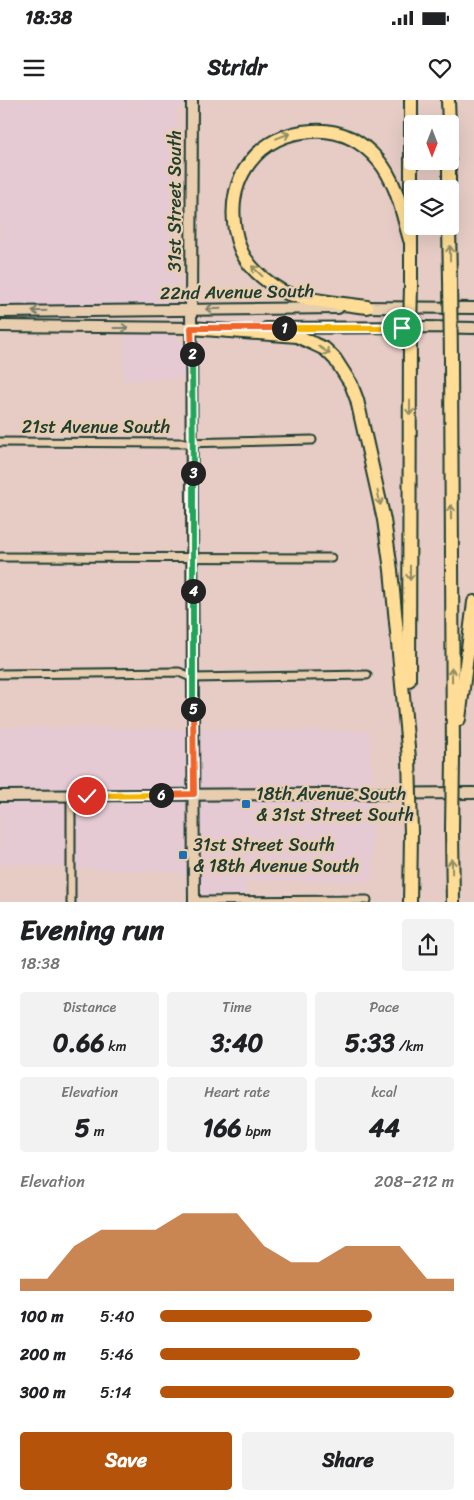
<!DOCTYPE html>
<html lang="en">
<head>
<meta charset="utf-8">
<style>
	body { margin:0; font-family:Sriracha,sans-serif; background:#f2f2f2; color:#202124; height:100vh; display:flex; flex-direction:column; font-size:19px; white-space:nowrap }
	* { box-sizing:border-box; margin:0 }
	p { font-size:16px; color:#757577 }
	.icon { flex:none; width:28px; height:28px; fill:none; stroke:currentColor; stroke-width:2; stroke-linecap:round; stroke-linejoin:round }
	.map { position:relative; height:802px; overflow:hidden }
	.panel { display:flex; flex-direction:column; background:#fff; flex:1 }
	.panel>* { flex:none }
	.needle { width:32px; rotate:180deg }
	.controls { position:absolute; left:404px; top:15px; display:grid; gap:10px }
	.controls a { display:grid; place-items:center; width:55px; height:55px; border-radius:5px; background:#fff; box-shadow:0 5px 20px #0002; font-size:25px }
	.pin { position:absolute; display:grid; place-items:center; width:42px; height:42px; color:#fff; margin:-21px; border:2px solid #fff; border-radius:50%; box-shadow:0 1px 5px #0007 }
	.km { position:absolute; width:25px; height:25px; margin:-12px; border-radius:50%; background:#222; color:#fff; font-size:14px; line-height:25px; text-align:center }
	.round { display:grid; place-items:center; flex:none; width:52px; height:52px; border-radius:5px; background:#f2f2f2 }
	.headline { display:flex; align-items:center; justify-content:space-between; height:85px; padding:0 20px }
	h1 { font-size:28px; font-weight:700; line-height:38px }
	.stats { display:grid; grid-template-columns:repeat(3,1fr); gap:8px; height:85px; padding:5px 20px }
	.stats div { display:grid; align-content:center; border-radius:5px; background:#f2f2f2; text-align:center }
	.stats b { font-size:25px; font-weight:700 }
	.stats small { font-size:14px; font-weight:400 }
	.stats p { font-size:14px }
	.chart { height:140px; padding:10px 20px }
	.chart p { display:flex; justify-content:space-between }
	.chart svg { width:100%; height:90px; margin-top:5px; fill:#b45309; opacity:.7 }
	.button { display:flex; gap:10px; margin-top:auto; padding:10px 20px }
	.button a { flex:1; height:58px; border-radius:5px; background:#b45309; color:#fff; font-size:20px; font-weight:700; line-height:58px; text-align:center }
	.button a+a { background:#f2f2f2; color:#202124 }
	ul { padding:0 20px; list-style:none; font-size:16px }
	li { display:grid; grid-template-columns:80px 60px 1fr; align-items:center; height:38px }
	li i { height:12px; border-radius:6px; background:#b45309 }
	.status { display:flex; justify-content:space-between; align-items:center; height:35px; padding:0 25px; background:#fff; direction:ltr }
	.status svg { height:14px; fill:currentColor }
	header { display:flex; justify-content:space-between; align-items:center; height:65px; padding:0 20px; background:#fff; font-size:22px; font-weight:700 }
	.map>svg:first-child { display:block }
	.built { fill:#e5cad3 }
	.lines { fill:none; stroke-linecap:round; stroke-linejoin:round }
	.street-casing { stroke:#1f3d34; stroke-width:11 }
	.secondary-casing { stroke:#1f3d34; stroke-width:14 }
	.highway-casing { stroke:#1f3d34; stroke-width:16 }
	.street { stroke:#e8ceaf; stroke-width:7 }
	.secondary { stroke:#e8ceaf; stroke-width:10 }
	.highway { stroke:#ffdd96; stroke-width:12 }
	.highway-bridge-casing { stroke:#1f3d34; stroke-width:16; stroke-linecap:butt }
	.highway-bridge { stroke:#ffdd96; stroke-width:12 }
	.oneway { stroke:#8f8d65 }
	.oneway2 { stroke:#797e6b }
	.split-1-casing { stroke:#fff; stroke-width:10 }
	.split-2-casing { stroke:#fff; stroke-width:10 }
	.split-3-casing { stroke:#fff; stroke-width:10 }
	.split-4-casing { stroke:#fff; stroke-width:10 }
	.split-5-casing { stroke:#fff; stroke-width:10 }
	.split-6-casing { stroke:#fff; stroke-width:10 }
	.split-7-casing { stroke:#fff; stroke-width:10 }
	.split-1 { stroke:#f5b400; stroke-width:6 }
	.split-2 { stroke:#f0652b; stroke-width:6 }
	.split-3 { stroke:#22a559; stroke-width:6 }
	.split-4 { stroke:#22a559; stroke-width:6 }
	.split-5 { stroke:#22a559; stroke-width:6 }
	.split-6 { stroke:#f0652b; stroke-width:6 }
	.split-7 { stroke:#f5b400; stroke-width:6 }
	.poi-dot { fill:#1f6fb2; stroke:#e8ceaf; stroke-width:2 }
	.labels { text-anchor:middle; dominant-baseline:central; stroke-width:4.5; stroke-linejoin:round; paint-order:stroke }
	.street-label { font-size:18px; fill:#1f3d34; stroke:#e8ceaf }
	.poi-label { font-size:18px; fill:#1f3d34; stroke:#e8ceaf; text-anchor:start }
</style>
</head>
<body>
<div class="status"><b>18:38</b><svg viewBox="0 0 49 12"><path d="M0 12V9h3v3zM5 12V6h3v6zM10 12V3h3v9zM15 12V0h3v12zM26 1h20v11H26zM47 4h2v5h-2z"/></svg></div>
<header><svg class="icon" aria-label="menu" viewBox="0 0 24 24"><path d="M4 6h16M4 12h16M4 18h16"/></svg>Stridr<svg class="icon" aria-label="heart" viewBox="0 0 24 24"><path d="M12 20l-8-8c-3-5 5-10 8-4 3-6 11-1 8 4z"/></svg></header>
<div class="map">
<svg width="474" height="803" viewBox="0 0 474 803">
	<rect width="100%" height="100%" fill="#e6ccc4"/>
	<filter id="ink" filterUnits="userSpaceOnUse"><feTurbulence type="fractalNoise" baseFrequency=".02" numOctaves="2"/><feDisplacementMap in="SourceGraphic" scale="10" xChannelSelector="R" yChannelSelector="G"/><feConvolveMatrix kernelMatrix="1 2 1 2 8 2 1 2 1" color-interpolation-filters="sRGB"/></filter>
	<g filter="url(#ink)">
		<g class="built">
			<path d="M 0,0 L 187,0 L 188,7 L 177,8 L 177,205 L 82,205 L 0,207 Z"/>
			<path d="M 125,232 L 177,233 L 177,242 L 188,242 L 188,277 L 123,281 Z"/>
			<path d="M 0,627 L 189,629 L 190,690 L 0,692 Z"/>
			<path d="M 198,629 L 370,631 L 372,689 L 198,690 Z"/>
			<path d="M 372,698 L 373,781 L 246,781 L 246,796 L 198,796 L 198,699 Z"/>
			<path d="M 190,699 L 190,773 L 75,768 L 75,700 Z"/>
			<path d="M 67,700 L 67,767 L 0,764 L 0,701 Z"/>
		</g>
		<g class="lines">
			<g class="street-casing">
				<g id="street">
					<path d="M 0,342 L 181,343 L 312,340"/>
					<path d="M 0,457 L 331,458"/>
					<path d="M 0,574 L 179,572 L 193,578 L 367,575"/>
					<path d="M 194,801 L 367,800"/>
					<path d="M 71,803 L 71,696"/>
				</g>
			</g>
			<g class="secondary-casing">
				<g id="secondary">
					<path d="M 192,0 L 191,210 L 194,803"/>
					<path d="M 360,207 L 474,208"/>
					<path d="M 0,212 L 338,208"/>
					<path d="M 0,226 L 196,228"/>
					<path d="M 266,228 L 426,227 L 474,228"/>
					<path d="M 0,696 L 474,693"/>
				</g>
			</g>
			<g class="highway-casing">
				<g id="highway">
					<path d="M 448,0 L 449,24"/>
					<path d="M 449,61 L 449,89"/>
					<path d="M 449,126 L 450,180"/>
					<path d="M 411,185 L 411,0"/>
					<path d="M 367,207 C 346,204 299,200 282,191 C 269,184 253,171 245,158 C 239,149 237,140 235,130 C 226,78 258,34 312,31 C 339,29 360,39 378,60 C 397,82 402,113 410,140"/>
					<path d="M 191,228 L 297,236 L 325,249 L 335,259 L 351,284 L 357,300 L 384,420 L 391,470 L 409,658"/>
					<path d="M 451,260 L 453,658"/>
					<path d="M 409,580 L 410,232"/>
					<path d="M 459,619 L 474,502"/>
					<path d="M 452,730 L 453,803"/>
					<path d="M 410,803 L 411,733"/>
				</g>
			</g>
			<use href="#street" class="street"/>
			<use href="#secondary" class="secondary"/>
			<use href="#highway" class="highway"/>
			<g class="highway-bridge-casing">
				<g id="highway-bridge">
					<path d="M 450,180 L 451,260"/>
					<path d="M 410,232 L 411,185"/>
					<path d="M 409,658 L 411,733"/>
					<path d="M 452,730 L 453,658"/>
				</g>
			</g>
			<use href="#highway-bridge" class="highway-bridge"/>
		</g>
		<defs><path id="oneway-shaft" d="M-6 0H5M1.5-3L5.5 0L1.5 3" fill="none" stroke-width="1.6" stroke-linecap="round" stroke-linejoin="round" transform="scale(1.25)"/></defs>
		<g class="oneway">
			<use href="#oneway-shaft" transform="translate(283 36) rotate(-21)"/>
			<use href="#oneway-shaft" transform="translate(450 153) rotate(-90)"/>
			<use href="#oneway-shaft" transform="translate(257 171) rotate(-136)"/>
			<use href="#oneway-shaft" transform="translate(324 250) rotate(34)"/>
			<use href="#oneway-shaft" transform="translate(410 308) rotate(90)"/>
			<use href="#oneway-shaft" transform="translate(379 398) rotate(78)"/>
			<use href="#oneway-shaft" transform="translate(451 412) rotate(-90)"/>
			<use href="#oneway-shaft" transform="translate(410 473) rotate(90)"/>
			<use href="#oneway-shaft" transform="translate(452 575) rotate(-91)"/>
			<use href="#oneway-shaft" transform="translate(452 766) rotate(-91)"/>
		</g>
		<g class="oneway2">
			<use href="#oneway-shaft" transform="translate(213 209) rotate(179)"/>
			<use href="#oneway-shaft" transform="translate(39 211) rotate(178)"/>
			<use href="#oneway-shaft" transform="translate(121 228)"/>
		</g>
	</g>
	<g class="lines" filter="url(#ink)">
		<g class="split-1-casing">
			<path id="split-1" d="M 284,228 L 402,228"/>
		</g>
		<g class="split-2-casing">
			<path id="split-2" d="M 192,254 L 191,228 L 284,228"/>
		</g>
		<g class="split-3-casing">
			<path id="split-3" d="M 192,254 L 193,373"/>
		</g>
		<g class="split-4-casing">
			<path id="split-4" d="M 193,373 L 193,491"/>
		</g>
		<g class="split-5-casing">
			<path id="split-5" d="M 193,491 L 193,609"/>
		</g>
		<g class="split-6-casing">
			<path id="split-6" d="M 161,695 L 194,694 L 193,609"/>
		</g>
		<g class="split-7-casing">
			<path id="split-7" d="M 87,696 L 161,695"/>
		</g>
		<use href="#split-1" class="split-1"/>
		<use href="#split-2" class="split-2"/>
		<use href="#split-3" class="split-3"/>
		<use href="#split-4" class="split-4"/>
		<use href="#split-5" class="split-5"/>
		<use href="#split-6" class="split-6"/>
		<use href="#split-7" class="split-7"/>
	</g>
	<g class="poi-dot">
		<rect x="241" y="699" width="10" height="10" rx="2.5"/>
		<rect x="178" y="750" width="10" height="10" rx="2.5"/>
	</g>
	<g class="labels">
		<g class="street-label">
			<text transform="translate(175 101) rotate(-90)">31st Street South</text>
			<text transform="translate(237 192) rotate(-1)">22nd Avenue South</text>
			<text x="96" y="327">21st Avenue South</text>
		</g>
		<g class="poi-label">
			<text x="256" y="694">18th Avenue South<tspan x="256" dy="21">&amp; 31st Street South</tspan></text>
			<text x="193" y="745">31st Street South<tspan x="193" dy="21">&amp; 18th Avenue South</tspan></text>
		</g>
	</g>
</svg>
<div class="controls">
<a><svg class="needle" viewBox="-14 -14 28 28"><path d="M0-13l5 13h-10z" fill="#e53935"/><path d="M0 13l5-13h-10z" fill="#757577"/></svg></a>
<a><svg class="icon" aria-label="layers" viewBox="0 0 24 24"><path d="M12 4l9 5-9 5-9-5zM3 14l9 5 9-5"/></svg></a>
</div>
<div class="pin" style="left:402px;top:228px;background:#1e9e55"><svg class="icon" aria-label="arrive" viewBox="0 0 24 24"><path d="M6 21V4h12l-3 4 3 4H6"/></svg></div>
<div class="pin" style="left:87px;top:696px;background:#d93025"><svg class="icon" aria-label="check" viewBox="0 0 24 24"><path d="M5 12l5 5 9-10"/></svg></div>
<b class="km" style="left:284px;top:228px">1</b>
<b class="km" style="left:192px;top:254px">2</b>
<b class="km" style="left:193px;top:373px">3</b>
<b class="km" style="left:193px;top:491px">4</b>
<b class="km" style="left:193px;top:609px">5</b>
<b class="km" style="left:161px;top:695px">6</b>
</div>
<section class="panel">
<div class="headline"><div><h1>Evening run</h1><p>18:38</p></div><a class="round"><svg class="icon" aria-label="share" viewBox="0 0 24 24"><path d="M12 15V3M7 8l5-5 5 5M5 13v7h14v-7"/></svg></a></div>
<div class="stats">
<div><p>Distance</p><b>0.66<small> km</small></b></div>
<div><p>Time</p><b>3:40</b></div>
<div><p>Pace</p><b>5:33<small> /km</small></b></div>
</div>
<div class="stats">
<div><p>Elevation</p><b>5<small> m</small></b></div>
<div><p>Heart rate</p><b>166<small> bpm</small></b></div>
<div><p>kcal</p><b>44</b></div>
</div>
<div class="chart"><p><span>Elevation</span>208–212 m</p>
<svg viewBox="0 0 160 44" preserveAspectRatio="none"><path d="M0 44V38L10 38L20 22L30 14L40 14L50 14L60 6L70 6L80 6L90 22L100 30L110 30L120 22L130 22L140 22L150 38L160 38V44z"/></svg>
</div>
<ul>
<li><b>100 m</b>5:40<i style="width:72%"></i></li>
<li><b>200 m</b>5:46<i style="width:68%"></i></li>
<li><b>300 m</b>5:14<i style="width:100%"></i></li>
</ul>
<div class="button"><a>Save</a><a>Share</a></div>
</section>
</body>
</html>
